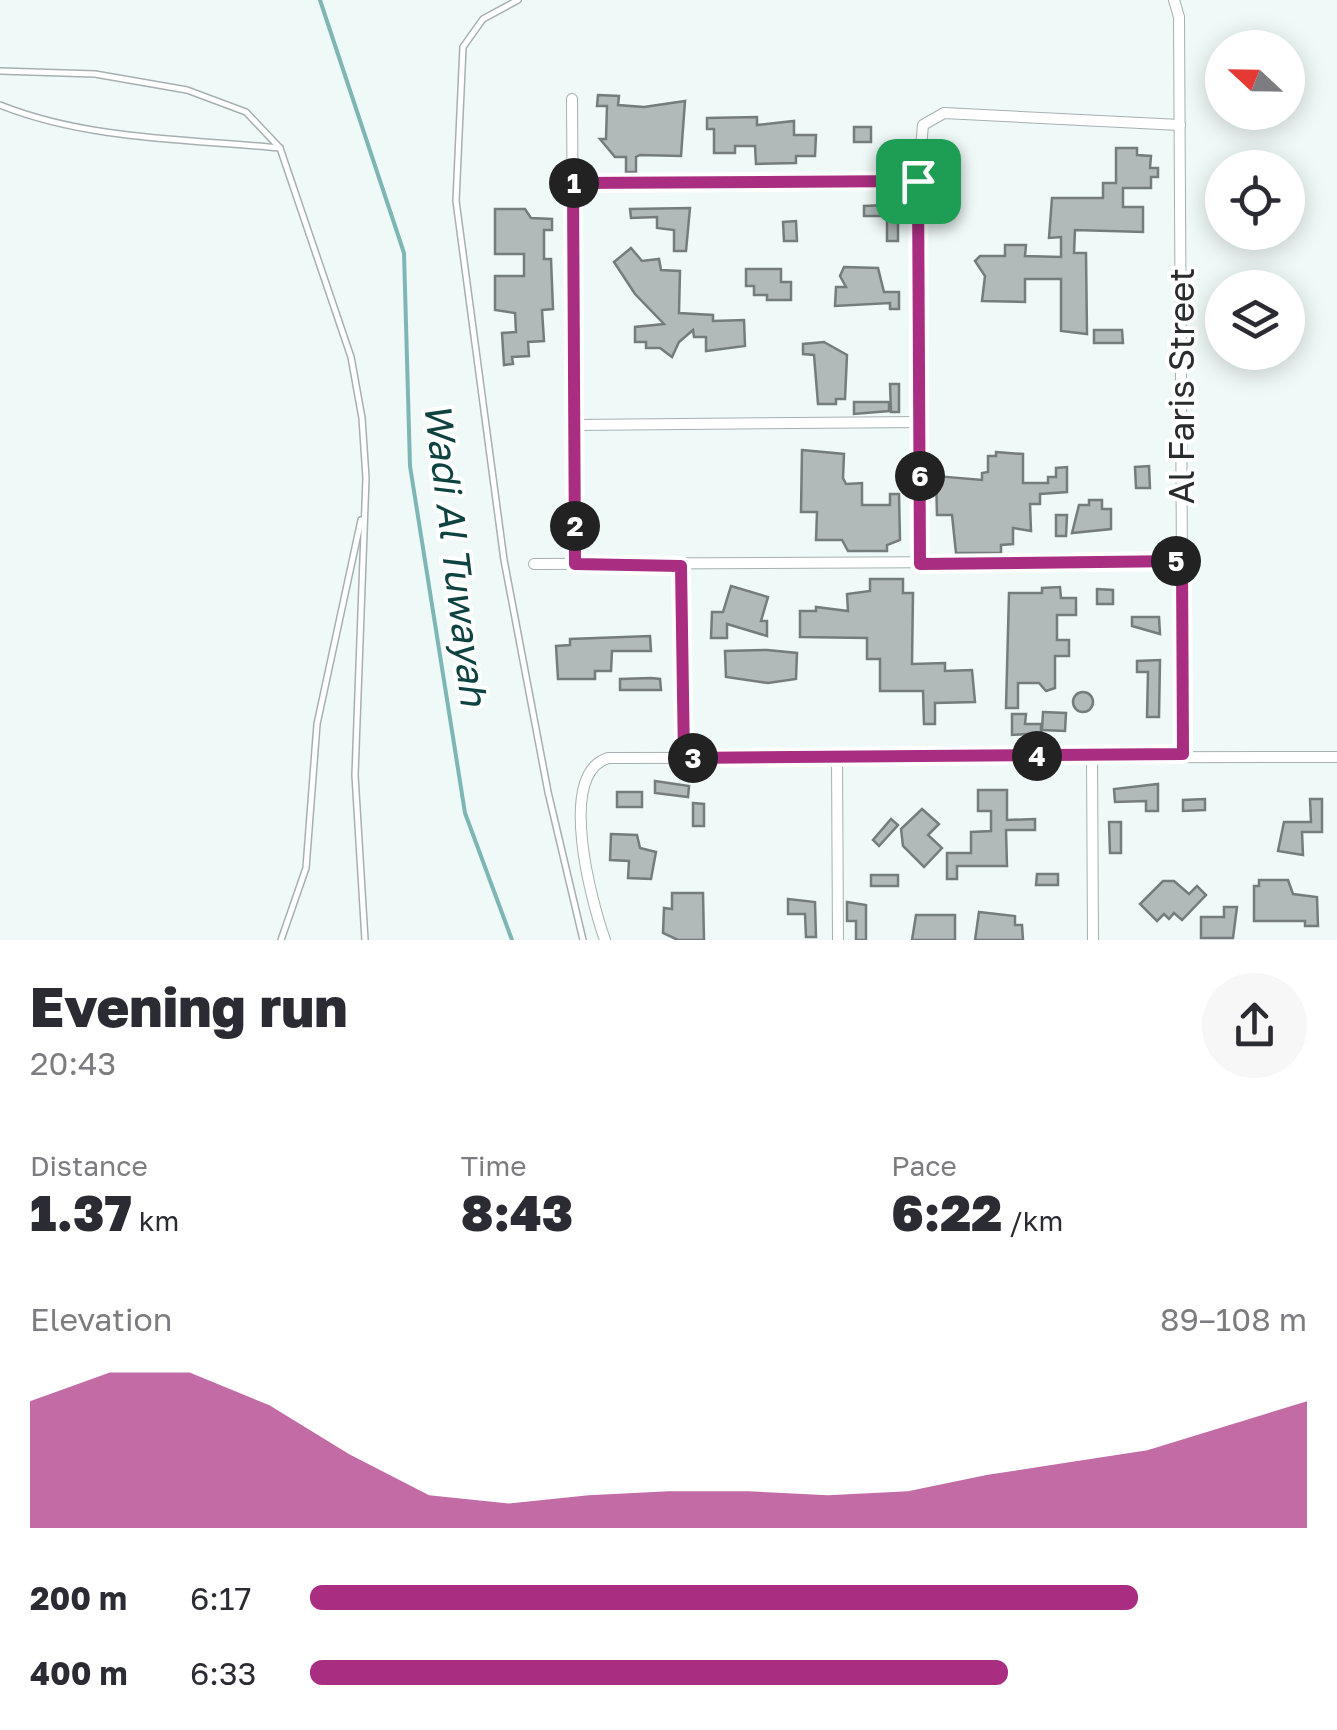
<!DOCTYPE html>
<html lang="en">
<head>
<meta charset="utf-8">
<style>
	body { margin:0; font-family:"Golos Text",sans-serif; background:#f7f7f7; color:#2b2b33; height:100vh; display:flex; flex-direction:column; font-size:38px; white-space:nowrap }
	* { box-sizing:border-box; margin:0 }
	p { font-size:32px; color:#7c7c81 }
	.icon { flex:none; width:55px; height:55px; fill:none; stroke:currentColor; stroke-width:2; stroke-linecap:round; stroke-linejoin:round }
	.map { position:relative; height:940px; overflow:hidden }
	.sheet { display:flex; flex-direction:column; background:#fff; flex:1 }
	.sheet>* { flex:none }
	.needle { width:65px; rotate:292deg }
	.tools { position:absolute; left:1205px; top:30px; display:grid; gap:20px }
	.tools a { display:grid; place-items:center; width:100px; height:100px; border-radius:50%; background:#fff; box-shadow:0 5px 25px #0003; font-size:50px }
	.pin { position:absolute; display:grid; place-items:center; width:85px; height:85px; color:#fff; margin:-42px; border-radius:20px; box-shadow:0 5px 15px #0006 }
	.km { position:absolute; width:50px; height:50px; margin:-25px; border-radius:50%; background:#222; color:#fff; font-size:28px; line-height:50px; text-align:center }
	.round { display:grid; place-items:center; flex:none; width:105px; height:105px; border-radius:52px; background:#f7f7f7 }
	.head { display:flex; align-items:center; justify-content:space-between; height:170px; padding:0 30px }
	h1 { font-size:55px; font-weight:800; line-height:75px }
	.stats { display:grid; grid-template-columns:repeat(3,1fr); gap:15px; height:170px; padding:10px 30px }
	.stats div { display:grid; align-content:center }
	.stats b { font-size:50px; font-weight:800 }
	.stats small { font-size:28px; font-weight:400 }
	.stats p { font-size:28px }
	.chart { height:280px; padding:20px 30px }
	.chart p { display:flex; justify-content:space-between }
	.chart svg { width:100%; height:180px; margin-top:10px; fill:#a92d80; opacity:.7 }
	ul { padding:0 30px; list-style:none; font-size:32px }
	li { display:grid; grid-template-columns:160px 120px 1fr; align-items:center; height:75px }
	li i { height:25px; border-radius:12px; background:#a92d80 }
	.map>svg:first-child { display:block }
	.lines { fill:none; stroke-linecap:round; stroke-linejoin:round }
	.stream { stroke:#7eb6b5; stroke-width:4 }
	.building { fill:#b1bab9; stroke:#747c7c; stroke-width:2.5 }
	.lane-casing { stroke:#a7b0b0; stroke-width:8 }
	.street-casing { stroke:#a7b0b0; stroke-width:12 }
	.lane { stroke:#fff; stroke-width:5 }
	.street { stroke:#fff; stroke-width:10 }
	.route-casing { stroke:#fff; stroke-width:20 }
	.route { stroke:#a92d80; stroke-width:12 }
	.labels { text-anchor:middle; dominant-baseline:central; stroke-width:8; stroke-linejoin:round; paint-order:stroke }
	.street-label { font-size:35px; fill:#2a2d2d; stroke:#fff }
	.water-label { font-size:38px; font-style:italic; fill:#0e4342; stroke:#fff }
</style>
</head>
<body>
<div class="map">
<svg width="1337" height="940" viewBox="0 0 1337 940">
	<rect width="100%" height="100%" fill="#eff9f8"/>
	<g class="lines">
		<path class="stream" d="M 320,0 L 404,253 L 410,466 L 465,813 L 512,940"/>
	</g>
	<g class="building">
		<path d="M 598,95 L 619,96 L 618,105 L 644,107 L 685,101 L 681,156 L 640,155 L 636,157 L 636,172 L 626,172 L 626,157 L 615,157 L 600,139 L 606,139 L 607,106 L 597,106 Z"/>
		<path d="M 757,117 L 757,125 L 794,121 L 794,135 L 816,135 L 815,156 L 796,156 L 796,163 L 756,164 L 755,146 L 735,146 L 735,153 L 714,153 L 714,129 L 707,129 L 707,118 Z"/>
		<rect x="854" y="127" width="17" height="15"/>
		<path d="M 1116,148 L 1137,148 L 1137,155 L 1151,156 L 1150,168 L 1158,168 L 1158,177 L 1151,177 L 1151,188 L 1123,188 L 1123,207 L 1143,207 L 1143,232 L 1075,230 L 1074,253 L 1086,253 L 1087,334 L 1061,331 L 1061,279 L 1025,279 L 1025,302 L 982,301 L 985,276 L 975,261 L 980,256 L 1005,256 L 1005,245 L 1026,245 L 1025,256 L 1061,257 L 1061,237 L 1049,238 L 1052,198 L 1103,198 L 1103,183 L 1116,183 Z"/>
		<path d="M 887,205 L 898,219 L 898,241 L 887,241 L 887,212 L 887,216 L 864,216 L 864,206 Z"/>
		<path d="M 690,208 L 686,251 L 674,251 L 674,230 L 657,228 L 657,217 L 631,218 L 630,209 Z"/>
		<path d="M 495,209 L 525,209 L 531,218 L 552,219 L 552,230 L 544,230 L 544,259 L 551,259 L 553,309 L 542,310 L 544,341 L 528,342 L 529,356 L 512,357 L 513,364 L 504,365 L 502,333 L 516,332 L 515,313 L 495,310 L 495,276 L 524,276 L 524,254 L 495,254 Z"/>
		<path d="M 796,221 L 797,241 L 784,241 L 783,222 Z"/>
		<path d="M 631,248 L 642,261 L 659,259 L 661,270 L 680,271 L 679,313 L 713,315 L 713,321 L 744,320 L 745,346 L 706,351 L 706,337 L 694,337 L 693,330 L 679,342 L 672,357 L 660,348 L 646,348 L 646,342 L 635,342 L 635,327 L 664,324 L 635,294 L 614,262 Z"/>
		<path d="M 844,267 L 878,268 L 884,292 L 899,292 L 899,309 L 890,309 L 890,303 L 835,306 L 836,287 L 846,287 L 840,276 Z"/>
		<path d="M 746,269 L 781,269 L 781,282 L 791,282 L 791,300 L 767,300 L 767,295 L 754,295 L 754,286 L 746,286 Z"/>
		<path d="M 1094,330 L 1122,330 L 1123,343 L 1094,343 Z"/>
		<path d="M 824,342 L 847,355 L 845,399 L 836,399 L 836,404 L 818,404 L 814,355 L 803,354 L 803,344 Z"/>
		<path d="M 890,384 L 899,384 L 899,412 L 891,412 Z"/>
		<path d="M 854,402 L 889,402 L 889,411 L 854,414 Z"/>
		<path d="M 802,450 L 844,454 L 843,478 L 846,484 L 862,483 L 862,505 L 890,505 L 890,494 L 899,494 L 900,540 L 887,545 L 887,551 L 848,551 L 842,540 L 816,540 L 817,512 L 801,512 Z"/>
		<path d="M 996,452 L 1023,454 L 1023,483 L 1048,483 L 1048,477 L 1056,477 L 1056,468 L 1067,467 L 1067,492 L 1040,494 L 1040,504 L 1030,504 L 1031,531 L 1013,528 L 1013,544 L 1001,545 L 1001,553 L 956,553 L 952,515 L 937,515 L 936,476 L 982,480 L 982,473 L 988,472 L 988,456 L 996,456 Z"/>
		<path d="M 1149,466 L 1150,488 L 1136,488 L 1135,467 Z"/>
		<path d="M 1089,500 L 1102,500 L 1102,509 L 1111,509 L 1111,529 L 1072,533 L 1079,505 L 1089,505 Z"/>
		<path d="M 1056,515 L 1067,515 L 1066,536 L 1056,536 Z"/>
		<path d="M 870,579 L 903,579 L 903,593 L 913,593 L 912,664 L 945,663 L 945,671 L 972,670 L 975,702 L 935,703 L 935,724 L 924,724 L 923,691 L 880,691 L 880,659 L 867,659 L 867,638 L 800,637 L 800,611 L 816,611 L 816,607 L 848,611 L 847,594 L 870,591 Z"/>
		<path d="M 731,586 L 768,597 L 761,621 L 767,621 L 767,636 L 727,624 L 727,638 L 711,638 L 712,612 L 723,612 Z"/>
		<path d="M 1060,587 L 1061,598 L 1076,598 L 1076,615 L 1057,615 L 1057,640 L 1069,640 L 1069,656 L 1055,656 L 1055,688 L 1046,691 L 1039,683 L 1018,683 L 1018,708 L 1006,708 L 1009,593 L 1042,593 L 1042,588 Z"/>
		<path d="M 1097,589 L 1113,590 L 1113,604 L 1097,604 Z"/>
		<path d="M 1132,617 L 1159,617 L 1160,634 L 1132,626 Z"/>
		<path d="M 650,636 L 651,651 L 612,651 L 611,671 L 595,671 L 595,679 L 558,679 L 556,646 L 570,645 L 570,639 Z"/>
		<path d="M 767,650 L 797,653 L 796,679 L 768,683 L 726,677 L 725,651 Z"/>
		<path d="M 1160,660 L 1159,717 L 1147,717 L 1148,672 L 1137,672 L 1137,661 Z"/>
		<path d="M 651,678 L 660,679 L 661,690 L 620,690 L 620,679 Z"/>
		<circle cx="1083" cy="702" r="10"/>
		<path d="M 1043,712 L 1066,713 L 1065,731 L 1042,730 Z"/>
		<path d="M 1012,714 L 1026,714 L 1025,724 L 1041,724 L 1041,733 L 1012,735 Z"/>
		<path d="M 655,781 L 689,786 L 688,797 L 655,793 Z"/>
		<path d="M 1158,784 L 1158,811 L 1146,811 L 1146,801 L 1115,802 L 1114,789 Z"/>
		<path d="M 978,790 L 1007,790 L 1007,820 L 1035,819 L 1035,830 L 1006,830 L 1007,866 L 957,866 L 957,879 L 947,879 L 947,853 L 971,853 L 971,832 L 991,831 L 991,811 L 978,811 Z"/>
		<rect x="617" y="792" width="25" height="15"/>
		<path d="M 1205,799 L 1205,810 L 1183,811 L 1183,800 Z"/>
		<path d="M 1310,799 L 1322,799 L 1322,832 L 1302,832 L 1303,855 L 1278,851 L 1284,822 L 1311,822 Z"/>
		<path d="M 693,803 L 704,804 L 704,826 L 693,826 Z"/>
		<path d="M 922,809 L 939,824 L 928,835 L 942,848 L 924,867 L 903,846 L 901,829 Z"/>
		<path d="M 891,819 L 898,825 L 879,846 L 873,840 Z"/>
		<path d="M 1109,822 L 1121,822 L 1121,853 L 1110,853 Z"/>
		<path d="M 611,834 L 637,835 L 640,848 L 656,852 L 651,879 L 628,878 L 629,861 L 610,860 Z"/>
		<path d="M 1037,874 L 1058,874 L 1058,885 L 1036,885 Z"/>
		<rect x="871" y="875" width="27" height="11"/>
		<path d="M 1259,880 L 1288,880 L 1293,894 L 1317,897 L 1318,926 L 1305,926 L 1305,921 L 1254,921 L 1254,886 L 1259,886 Z"/>
		<path d="M 1163,881 L 1174,881 L 1189,894 L 1197,886 L 1206,895 L 1182,920 L 1174,913 L 1169,919 L 1164,914 L 1157,921 L 1140,904 Z"/>
		<path d="M 672,893 L 703,893 L 704,940 L 678,940 L 663,933 L 664,908 L 672,909 Z"/>
		<path d="M 788,899 L 815,902 L 816,937 L 806,937 L 805,914 L 788,914 Z"/>
		<path d="M 847,902 L 866,905 L 866,940 L 856,940 L 856,921 L 847,921 Z"/>
		<path d="M 1224,907 L 1237,907 L 1233,938 L 1201,938 L 1201,917 L 1224,917 Z"/>
		<path d="M 979,912 L 1015,916 L 1015,925 L 1022,925 L 1023,940 L 975,940 Z"/>
		<path d="M 916,915 L 955,915 L 955,940 L 912,940 Z"/>
	</g>
	<g class="lines">
		<g class="lane-casing">
			<g id="lane">
				<path d="M 518,0 L 483,19 L 463,47 L 456,201 L 504,560 L 548,792 L 583,940"/>
				<path d="M 0,71 L 95,74 L 187,90 L 246,112 L 280,148 L 351,357 L 362,418 L 366,478 L 355,775 L 365,940"/>
				<path d="M 0,105 C 88,140 186,139 280,148"/>
				<path d="M 281,940 L 306,868 L 317,724 L 361,520"/>
			</g>
		</g>
		<g class="street-casing">
			<g id="street">
				<path d="M 1174,0 L 1179,17 L 1183,754"/>
				<path d="M 572,99 L 575,564"/>
				<path d="M 573,183 L 918,181"/>
				<path d="M 574,425 L 921,422"/>
				<path d="M 534,564 L 1181,561"/>
				<path d="M 920,564 L 918,181 L 923,125 L 944,113 L 1180,125"/>
				<path d="M 681,566 L 685,758"/>
				<path d="M 837,756 L 838,940"/>
				<path d="M 1092,756 L 1093,940"/>
				<path d="M 605,940 C 592,903 556,774 608,758 L 1337,757"/>
			</g>
		</g>
		<use href="#lane" class="lane"/>
		<use href="#street" class="street"/>
	</g>
	<g class="lines">
		<g class="route-casing">
			<path id="route" d="M 918,181 L 920,564 L 1182,561 L 1183,754 L 684,758 L 681,566 L 575,564 L 573,183 Z"/>
		</g>
		<use href="#route" class="route"/>
	</g>
	<g class="labels">
		<g class="street-label">
			<text transform="translate(1181 386) rotate(-90)">Al Faris Street</text>
		</g>
		<g class="water-label">
			<text transform="translate(457 554) rotate(83)">Wadi Al Tuwayah</text>
		</g>
	</g>
</svg>
<div class="tools">
<a><svg class="needle" viewBox="-14 -14 28 28"><path d="M0-13l5 13h-10z" fill="#e53935"/><path d="M0 13l5-13h-10z" fill="#7c7c81"/></svg></a>
<a><svg class="icon" aria-label="locate" viewBox="0 0 24 24"><circle cx="12" cy="12" r="6"/><path d="M12 2v4M12 18v4M2 12h4M18 12h4"/></svg></a>
<a><svg class="icon" aria-label="layers" viewBox="0 0 24 24"><path d="M12 4l9 5-9 5-9-5zM3 14l9 5 9-5"/></svg></a>
</div>
<div class="pin" style="left:918px;top:181px;background:#1e9e55"><svg class="icon" aria-label="arrive" viewBox="0 0 24 24"><path d="M6 21V4h12l-3 4 3 4H6"/></svg></div>
<b class="km" style="left:574px;top:183px">1</b>
<b class="km" style="left:575px;top:526px">2</b>
<b class="km" style="left:693px;top:758px">3</b>
<b class="km" style="left:1037px;top:756px">4</b>
<b class="km" style="left:1176px;top:561px">5</b>
<b class="km" style="left:920px;top:476px">6</b>
</div>
<section class="sheet">
<div class="head"><div><h1>Evening run</h1><p>20:43</p></div><a class="round"><svg class="icon" aria-label="share" viewBox="0 0 24 24"><path d="M12 15V3M7 8l5-5 5 5M5 13v7h14v-7"/></svg></a></div>
<div class="stats">
<div><p>Distance</p><b>1.37<small> km</small></b></div>
<div><p>Time</p><b>8:43</b></div>
<div><p>Pace</p><b>6:22<small> /km</small></b></div>
</div>
<div class="chart"><p><span>Elevation</span>89–108 m</p>
<svg viewBox="0 0 160 44" preserveAspectRatio="none"><path d="M0 44V13L10 6L20 6L30 14L40 26L50 36L60 38L70 36L80 35L90 35L100 36L110 35L120 31L130 28L140 25L150 19L160 13V44z"/></svg>
</div>
<ul>
<li><b>200 m</b>6:17<i style="width:83%"></i></li>
<li><b>400 m</b>6:33<i style="width:70%"></i></li>
</ul>
</section>
</body>
</html>
